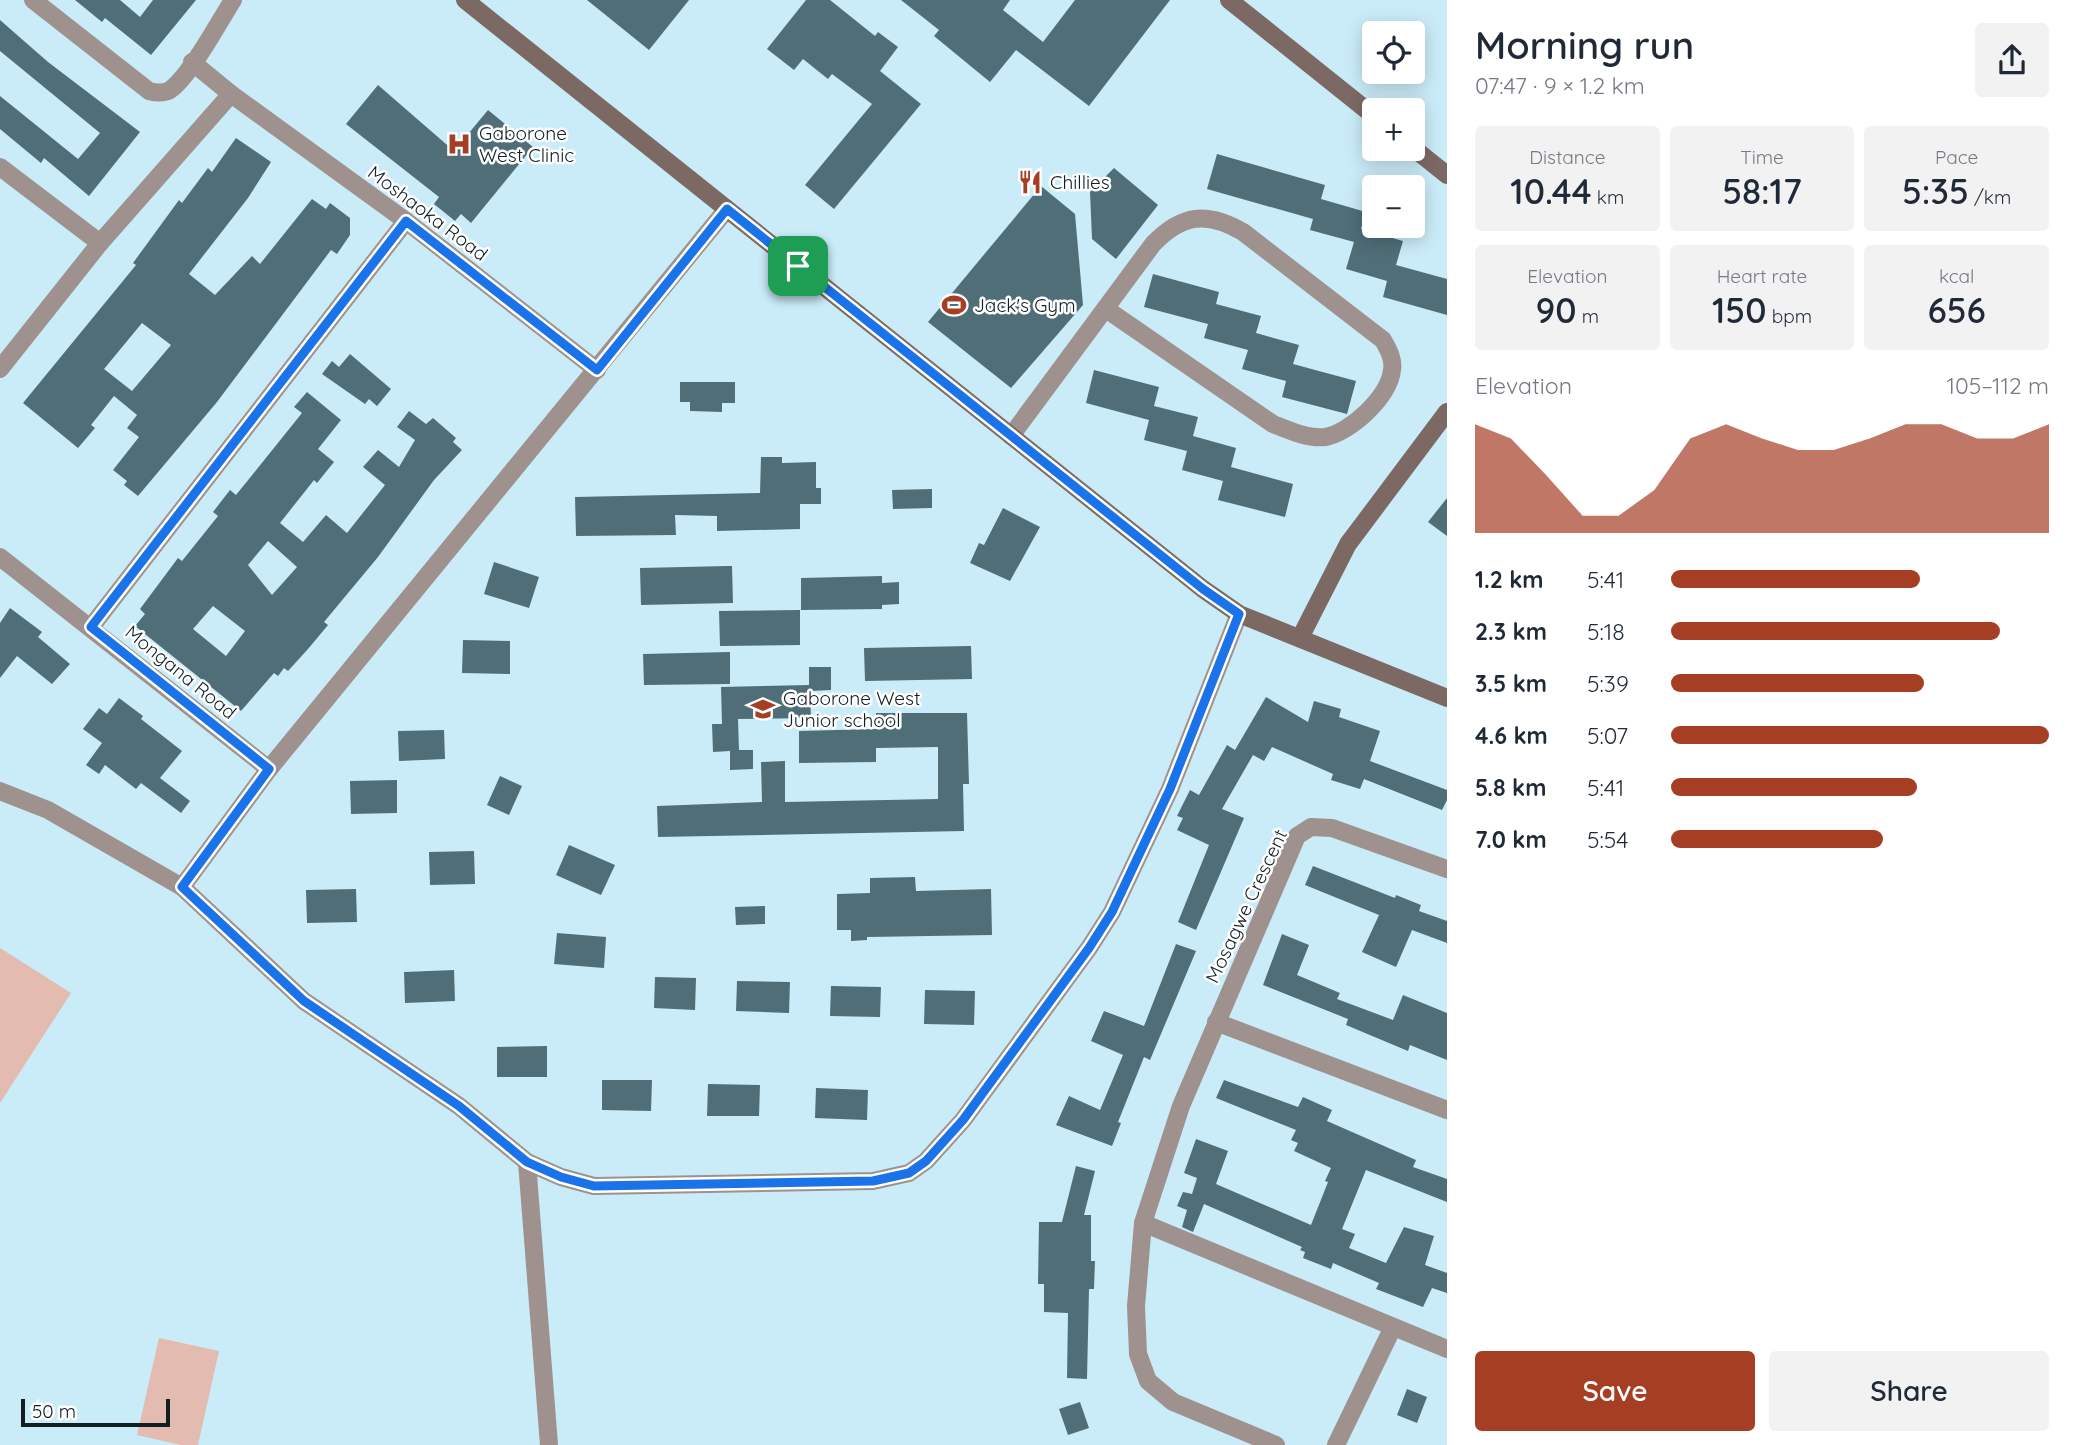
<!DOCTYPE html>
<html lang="en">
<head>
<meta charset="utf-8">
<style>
	body { margin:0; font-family:Quicksand,sans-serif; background:#f2f2f3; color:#1f2937; height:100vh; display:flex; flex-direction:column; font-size:26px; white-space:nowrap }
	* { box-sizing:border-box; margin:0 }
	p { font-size:23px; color:#747a83 }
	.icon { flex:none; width:38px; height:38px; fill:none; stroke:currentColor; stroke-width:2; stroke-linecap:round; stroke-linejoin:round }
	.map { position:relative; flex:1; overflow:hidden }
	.panel { display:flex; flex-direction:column; background:#fff; width:630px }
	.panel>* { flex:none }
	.controls { position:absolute; left:1362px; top:21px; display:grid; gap:14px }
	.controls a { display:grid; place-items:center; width:63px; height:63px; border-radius:7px; background:#fff; box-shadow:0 4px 18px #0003; font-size:35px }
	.scale { position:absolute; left:21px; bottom:18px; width:149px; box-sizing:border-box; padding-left:7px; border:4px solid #111e22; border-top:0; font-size:19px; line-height:24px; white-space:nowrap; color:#111e22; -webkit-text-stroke:5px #fff; paint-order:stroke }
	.pin { position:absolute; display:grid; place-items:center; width:60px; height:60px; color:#fff; margin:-30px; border-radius:14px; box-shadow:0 4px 10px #0006 }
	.round { display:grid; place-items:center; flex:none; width:74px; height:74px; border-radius:7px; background:#f2f2f3 }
	.overview { display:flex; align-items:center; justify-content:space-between; height:119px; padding:0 28px }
	h1 { font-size:38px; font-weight:600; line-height:52px }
	.stats { display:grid; grid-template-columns:repeat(3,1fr); gap:10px; height:119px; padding:7px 28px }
	.stats div { display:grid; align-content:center; border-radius:7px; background:#f2f2f3; text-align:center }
	.stats b { font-size:35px; font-weight:600 }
	.stats small { font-size:19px; font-weight:400 }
	.stats p { font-size:19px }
	.chart { height:196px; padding:14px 28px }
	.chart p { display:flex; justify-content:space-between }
	.chart svg { width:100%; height:126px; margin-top:7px; fill:#a63e24; opacity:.7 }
	.action { display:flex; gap:14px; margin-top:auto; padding:14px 28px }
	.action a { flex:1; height:80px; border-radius:7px; background:#a63e24; color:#fff; font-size:28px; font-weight:600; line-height:80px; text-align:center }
	.action a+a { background:#f2f2f3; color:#1f2937 }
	ul { padding:0 28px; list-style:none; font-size:23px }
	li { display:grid; grid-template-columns:112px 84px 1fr; align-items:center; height:52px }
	li i { height:18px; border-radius:9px; background:#a63e24 }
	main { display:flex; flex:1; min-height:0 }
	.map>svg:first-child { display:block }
	.green { fill:#e3bbb0 }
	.building { fill:#4f6e78; fill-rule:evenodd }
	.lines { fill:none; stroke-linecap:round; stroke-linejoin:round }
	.street { stroke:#9f918d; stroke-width:18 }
	.secondary { stroke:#7d6963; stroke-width:18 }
	.route-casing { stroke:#fff; stroke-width:14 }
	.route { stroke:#1a73e8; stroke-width:9 }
	.labels { text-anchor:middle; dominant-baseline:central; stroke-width:5; stroke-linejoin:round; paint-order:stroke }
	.poi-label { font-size:19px; fill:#111e22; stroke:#fff; text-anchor:start }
	.street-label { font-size:19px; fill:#111e22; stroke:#fff }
</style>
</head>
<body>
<main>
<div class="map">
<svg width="1447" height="1445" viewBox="0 0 1447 1445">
	<rect width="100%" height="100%" fill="#caecf8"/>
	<g class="green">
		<path d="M 0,948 L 71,993 L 0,1103 Z"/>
		<path d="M 159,1338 L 219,1351 L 198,1445 L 181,1445 L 137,1435 Z"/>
	</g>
	<g class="building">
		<path d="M 75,0 L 120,0 L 140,17 L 153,0 L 196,0 L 151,55 L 105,18 L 102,22 Z"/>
		<path d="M 587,0 L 689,0 L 649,50 Z"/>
		<path d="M 806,0 L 830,0 L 875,36 L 878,32 L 898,47 L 880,71 L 921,104 L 834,209 L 805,185 L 872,104 L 832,74 L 828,79 L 803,59 L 794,70 L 767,49 Z"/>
		<path d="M 901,0 L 1010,0 L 1003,10 L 1043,42 L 1075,0 L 1170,0 L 1089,106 L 1016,50 L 990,82 L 934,36 L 939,30 Z"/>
		<path d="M 0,20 L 48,62 L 140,132 L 89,196 L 44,158 L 41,163 L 0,129 L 0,96 L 78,159 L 100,133 L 0,51 Z"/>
		<path d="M 378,85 L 454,151 L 488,110 L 533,147 L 471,223 L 461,214 L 455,221 L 434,204 L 439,197 L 346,124 Z"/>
		<path d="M 236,138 L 271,162 L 248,198 L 189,274 L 215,295 L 252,256 L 260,264 L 312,199 L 326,209 L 330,203 L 350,218 L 350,235 L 337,254 L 331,250 L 217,402 L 138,496 L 124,485 L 127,481 L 113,470 L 139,437 L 127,428 L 137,415 L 114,396 L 91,425 L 95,428 L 78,448 L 23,403 L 136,265 L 133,263 L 179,200 L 182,203 L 208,168 L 212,172 ZM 142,323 L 171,345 L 132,391 L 104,369 Z"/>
		<path d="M 1217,154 L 1325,185 L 1321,199 L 1366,212 L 1361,229 L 1403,241 L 1396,265 L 1447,279 L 1447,315 L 1383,297 L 1387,281 L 1346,269 L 1354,242 L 1310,230 L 1313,219 L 1207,189 Z"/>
		<path d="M 1114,168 L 1158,205 L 1116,259 L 1092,239 L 1090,192 Z"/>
		<path d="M 1041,186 L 1075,214 L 1083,305 L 1011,388 L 928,322 Z"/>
		<path d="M 1153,274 L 1219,292 L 1216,304 L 1261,316 L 1256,333 L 1299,345 L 1293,364 L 1356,381 L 1347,414 L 1282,397 L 1286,381 L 1242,369 L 1248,350 L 1204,338 L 1208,324 L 1144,307 Z"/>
		<path d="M 350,354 L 391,389 L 377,406 L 369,399 L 365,404 L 322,374 L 332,361 L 339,367 Z"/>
		<path d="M 1094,370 L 1159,387 L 1154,406 L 1198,417 L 1193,436 L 1236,448 L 1231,467 L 1293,484 L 1285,517 L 1218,500 L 1223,481 L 1182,470 L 1187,451 L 1144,440 L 1149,420 L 1086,403 Z"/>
		<path d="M 680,382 L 735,382 L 735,403 L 722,403 L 722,412 L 690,411 L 690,402 L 680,402 Z"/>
		<path d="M 307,392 L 341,420 L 318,449 L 334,462 L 317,483 L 314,480 L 280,523 L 303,542 L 326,515 L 347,533 L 385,485 L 363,467 L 378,450 L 399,467 L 415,440 L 397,427 L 409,411 L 426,424 L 433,418 L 456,438 L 453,442 L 462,450 L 434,480 L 378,557 L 324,622 L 328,625 L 308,649 L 288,671 L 284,668 L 278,676 L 274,673 L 241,711 L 135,626 L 145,614 L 140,609 L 178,558 L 182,561 L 218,516 L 213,512 L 230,490 L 236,495 L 302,413 L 294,407 ZM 268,541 L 297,567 L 272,595 L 248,565 ZM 213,606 L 245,631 L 226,656 L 193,629 Z"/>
		<path d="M 761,457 L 782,457 L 782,463 L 816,462 L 816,488 L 821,488 L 821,504 L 800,504 L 800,529 L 717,531 L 717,516 L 675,515 L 676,535 L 576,536 L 575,497 L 760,493 Z"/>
		<path d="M 932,489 L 932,508 L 893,509 L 892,490 Z"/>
		<path d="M 1447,498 L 1447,536 L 1428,522 Z"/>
		<path d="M 1003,508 L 1040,527 L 1010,581 L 970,563 L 979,543 L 984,545 Z"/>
		<path d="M 494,562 L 539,577 L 529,608 L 484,594 Z"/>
		<path d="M 728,566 L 732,566 L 733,603 L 641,605 L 640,568 Z"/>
		<path d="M 882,576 L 882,583 L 899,582 L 899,604 L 882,605 L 882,609 L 801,610 L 801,578 Z"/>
		<path d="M 10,608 L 42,632 L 38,637 L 70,664 L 52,684 L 17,656 L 0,678 L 0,623 Z"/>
		<path d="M 800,610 L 800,645 L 720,646 L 719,611 Z"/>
		<path d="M 463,640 L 510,641 L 510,674 L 462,673 Z"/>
		<path d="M 971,646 L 972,679 L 865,681 L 864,648 Z"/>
		<path d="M 730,652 L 730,684 L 644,685 L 643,654 Z"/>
		<path d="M 809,667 L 831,667 L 831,690 L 810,691 L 811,718 L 738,719 L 739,750 L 753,750 L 753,769 L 730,770 L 730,751 L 713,752 L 712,724 L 722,724 L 721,687 L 809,685 Z"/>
		<path d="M 1266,697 L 1308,722 L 1314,701 L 1341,709 L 1339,717 L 1380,731 L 1370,761 L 1447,790 L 1447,800 L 1442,810 L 1364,779 L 1360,789 L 1331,780 L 1333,774 L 1272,747 L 1264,761 L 1253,755 L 1222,809 L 1244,818 L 1196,930 L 1178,922 L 1209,845 L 1177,830 L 1183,818 L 1177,816 L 1190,790 L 1199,795 L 1227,745 L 1235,750 Z"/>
		<path d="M 119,698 L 143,716 L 141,719 L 182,751 L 160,778 L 190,801 L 181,813 L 141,783 L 136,789 L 105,765 L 99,774 L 86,765 L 102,743 L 83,729 L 99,708 L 107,714 Z"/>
		<path d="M 876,713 L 967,713 L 969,784 L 963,784 L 964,831 L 658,837 L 657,806 L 762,802 L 761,762 L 785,761 L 785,802 L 938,799 L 938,747 L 876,748 L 876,762 L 799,763 L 799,731 L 876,729 Z"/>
		<path d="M 444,730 L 445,759 L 399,761 L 398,731 Z"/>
		<path d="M 500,776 L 522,786 L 509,815 L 487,805 Z"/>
		<path d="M 397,780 L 397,813 L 351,814 L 350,781 Z"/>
		<path d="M 569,845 L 615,865 L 601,895 L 556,875 Z"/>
		<path d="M 474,851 L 475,884 L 430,885 L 429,852 Z"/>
		<path d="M 1313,866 L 1395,898 L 1396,895 L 1421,905 L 1419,911 L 1447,921 L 1447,943 L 1412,930 L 1396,967 L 1362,952 L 1379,915 L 1305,885 Z"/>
		<path d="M 915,877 L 916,891 L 991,889 L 992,935 L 867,937 L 867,940 L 851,941 L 851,930 L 837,930 L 837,894 L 870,893 L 870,878 Z"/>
		<path d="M 356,889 L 357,922 L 307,923 L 306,890 Z"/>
		<path d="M 765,906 L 765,924 L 736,925 L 735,907 Z"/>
		<path d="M 557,933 L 606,937 L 604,968 L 554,964 Z"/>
		<path d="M 1282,934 L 1309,945 L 1297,975 L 1340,993 L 1337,999 L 1393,1020 L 1403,995 L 1447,1013 L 1447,1060 L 1410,1045 L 1408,1051 L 1346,1025 L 1348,1019 L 1263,985 Z"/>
		<path d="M 1176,944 L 1196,951 L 1150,1060 L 1144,1057 L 1118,1122 L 1121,1123 L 1112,1146 L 1056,1125 L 1069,1096 L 1100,1110 L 1123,1055 L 1091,1041 L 1104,1011 L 1144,1026 Z"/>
		<path d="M 454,970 L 455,1001 L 405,1003 L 404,972 Z"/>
		<path d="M 655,977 L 696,978 L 695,1010 L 654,1008 Z"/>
		<path d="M 737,981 L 790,982 L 789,1013 L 736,1011 Z"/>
		<path d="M 831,986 L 881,987 L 880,1017 L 830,1016 Z"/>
		<path d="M 925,990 L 975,991 L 974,1025 L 924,1024 Z"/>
		<path d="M 547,1046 L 547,1077 L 497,1077 L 497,1047 Z"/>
		<path d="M 602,1080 L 652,1080 L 651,1111 L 602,1110 Z"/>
		<path d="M 1224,1080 L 1298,1107 L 1303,1097 L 1332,1110 L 1327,1121 L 1416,1160 L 1413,1167 L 1447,1179 L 1447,1202 L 1366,1170 L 1342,1229 L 1355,1234 L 1349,1248 L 1386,1263 L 1404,1227 L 1434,1236 L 1425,1265 L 1447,1273 L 1447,1293 L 1432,1288 L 1423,1307 L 1376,1289 L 1379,1283 L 1333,1263 L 1331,1269 L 1303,1258 L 1305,1252 L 1300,1250 L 1302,1247 L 1204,1204 L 1193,1232 L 1182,1227 L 1187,1210 L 1177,1206 L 1183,1192 L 1192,1194 L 1197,1178 L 1184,1173 L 1196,1139 L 1228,1151 L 1216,1184 L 1311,1225 L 1328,1182 L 1325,1181 L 1331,1168 L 1294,1151 L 1298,1143 L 1291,1140 L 1296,1130 L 1216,1098 Z"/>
		<path d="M 708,1084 L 760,1085 L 759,1116 L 707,1116 Z"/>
		<path d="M 816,1088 L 868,1090 L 867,1120 L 815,1118 Z"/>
		<path d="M 1076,1166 L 1095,1171 L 1084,1215 L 1091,1215 L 1091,1261 L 1095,1261 L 1094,1289 L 1089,1289 L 1087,1379 L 1067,1378 L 1068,1313 L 1044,1312 L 1044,1284 L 1038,1284 L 1039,1222 L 1062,1222 Z"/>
		<path d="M 1407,1389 L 1427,1397 L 1417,1423 L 1397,1415 Z"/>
		<path d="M 1080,1402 L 1089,1428 L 1068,1435 L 1059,1409 Z"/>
	</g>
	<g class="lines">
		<g class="street">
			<path d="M 33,0 L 149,91 C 156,93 163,94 170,90 C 190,76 219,22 233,0"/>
			<path d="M 192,62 L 231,94 L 406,221 L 597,370"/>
			<path d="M 0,167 L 100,243"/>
			<path d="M 727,209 L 269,769 L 182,887 L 304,1001 L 459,1106 L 527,1162 L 561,1177 L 594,1186 L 873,1181 L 909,1173 L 926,1161 L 963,1120 L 1089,948 L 1112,912 L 1170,789 L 1239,614"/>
			<path d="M 0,369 L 100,243 L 231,94"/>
			<path d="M 1011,436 L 1153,244 C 1182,214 1207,211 1243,232 L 1383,340 C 1388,349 1394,359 1392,370 C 1389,397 1350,433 1325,437 C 1308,439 1288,430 1273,424 L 1106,309"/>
			<path d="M 0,557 L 269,769"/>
			<path d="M 91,627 L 406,221"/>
			<path d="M 0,791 L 48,810 L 182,887"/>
			<path d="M 1216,1022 L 1447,1110"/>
			<path d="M 527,1162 L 549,1445"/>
			<path d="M 1143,1223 L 1447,1349"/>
			<path d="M 1276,1445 L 1173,1402 L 1148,1381 L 1138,1354 L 1136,1306 L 1143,1223 L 1181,1106 L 1297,836 L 1311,827 L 1332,828 L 1447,869"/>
			<path d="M 1336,1445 L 1393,1327"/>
		</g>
		<g class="secondary">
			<path d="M 465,0 L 1203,589 L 1239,614 L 1447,698"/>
			<path d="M 1229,0 L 1374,116"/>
			<path d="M 1412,147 L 1447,175"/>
			<path d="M 1300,638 L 1348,544 L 1447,412"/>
		</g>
	</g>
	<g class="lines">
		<g class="route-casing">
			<path id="route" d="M 727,209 L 1203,589 L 1239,614 L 1170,789 L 1112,912 L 1089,948 L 963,1120 L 926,1161 L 909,1173 L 873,1181 L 594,1186 L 561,1177 L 527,1162 L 459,1106 L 304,1001 L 182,887 L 269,769 L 91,627 L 406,221 L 597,370 Z"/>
		</g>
		<use href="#route" class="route"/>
	</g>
	<defs>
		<g id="hospital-bare" transform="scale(1.89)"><path d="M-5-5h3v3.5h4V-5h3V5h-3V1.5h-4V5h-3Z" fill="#a63e24" stroke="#fff" stroke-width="2.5" paint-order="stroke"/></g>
		<g id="restaurant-bare" transform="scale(1.89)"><path d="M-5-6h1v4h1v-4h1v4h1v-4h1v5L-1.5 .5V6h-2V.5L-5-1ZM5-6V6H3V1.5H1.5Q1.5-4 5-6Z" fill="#a63e24" stroke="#fff" stroke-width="2.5" paint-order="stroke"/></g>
		<g id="stadium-bare" transform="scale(1.89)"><path d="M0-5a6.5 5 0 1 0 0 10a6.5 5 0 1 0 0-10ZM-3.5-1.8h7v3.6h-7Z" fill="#a63e24" stroke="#fff" stroke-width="2.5" paint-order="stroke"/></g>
		<g id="school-bare" transform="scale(1.89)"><path d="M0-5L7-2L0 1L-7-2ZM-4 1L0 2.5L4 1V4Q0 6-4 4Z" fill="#a63e24" stroke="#fff" stroke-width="2.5" paint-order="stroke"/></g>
	</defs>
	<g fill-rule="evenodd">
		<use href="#hospital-bare" x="459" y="144"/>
		<use href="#restaurant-bare" x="1030" y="182"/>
		<use href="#stadium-bare" x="954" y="305"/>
		<use href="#school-bare" x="763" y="709"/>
	</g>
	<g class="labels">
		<g class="poi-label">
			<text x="479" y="133">Gaborone<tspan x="479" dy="22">West Clinic</tspan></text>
			<text x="1050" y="182">Chillies</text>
			<text x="974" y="305">Jack's Gym</text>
			<text x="783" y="698">Gaborone West<tspan x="783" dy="22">Junior school</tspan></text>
		</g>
		<g class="street-label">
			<text transform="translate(428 213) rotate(37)">Moshaoka Road</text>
			<text transform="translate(181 672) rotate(39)">Mongana Road</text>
			<text transform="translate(1246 906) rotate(-65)">Mosagwe Crescent</text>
		</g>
	</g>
</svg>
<div class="controls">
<a><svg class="icon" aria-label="locate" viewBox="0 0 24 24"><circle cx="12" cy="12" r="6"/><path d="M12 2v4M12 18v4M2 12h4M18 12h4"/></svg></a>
<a>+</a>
<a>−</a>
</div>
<div class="scale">50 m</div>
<div class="pin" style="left:798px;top:266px;background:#1e9e55"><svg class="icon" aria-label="arrive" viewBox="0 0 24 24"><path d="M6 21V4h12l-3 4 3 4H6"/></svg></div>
</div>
<section class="panel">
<div class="overview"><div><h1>Morning run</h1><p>07:47 · 9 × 1.2 km</p></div><a class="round"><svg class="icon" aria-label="share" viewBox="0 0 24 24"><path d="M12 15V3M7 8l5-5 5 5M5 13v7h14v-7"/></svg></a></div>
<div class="stats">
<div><p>Distance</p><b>10.44<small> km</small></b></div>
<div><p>Time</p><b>58:17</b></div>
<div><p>Pace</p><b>5:35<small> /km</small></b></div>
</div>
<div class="stats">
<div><p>Elevation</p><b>90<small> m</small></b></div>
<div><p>Heart rate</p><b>150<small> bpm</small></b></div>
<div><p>kcal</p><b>656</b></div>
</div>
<div class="chart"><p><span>Elevation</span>105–112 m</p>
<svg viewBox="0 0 160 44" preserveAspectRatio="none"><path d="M0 44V6L10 11L20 24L30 38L40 38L50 29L60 11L70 6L80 11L90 15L100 15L110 11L120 6L130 6L140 11L150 11L160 6V44z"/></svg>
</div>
<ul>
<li><b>1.2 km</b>5:41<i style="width:66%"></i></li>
<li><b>2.3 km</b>5:18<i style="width:87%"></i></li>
<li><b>3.5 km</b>5:39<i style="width:67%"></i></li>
<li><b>4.6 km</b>5:07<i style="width:100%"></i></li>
<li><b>5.8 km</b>5:41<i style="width:65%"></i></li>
<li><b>7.0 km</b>5:54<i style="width:56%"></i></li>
</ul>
<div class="action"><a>Save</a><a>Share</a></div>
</section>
</main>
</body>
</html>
